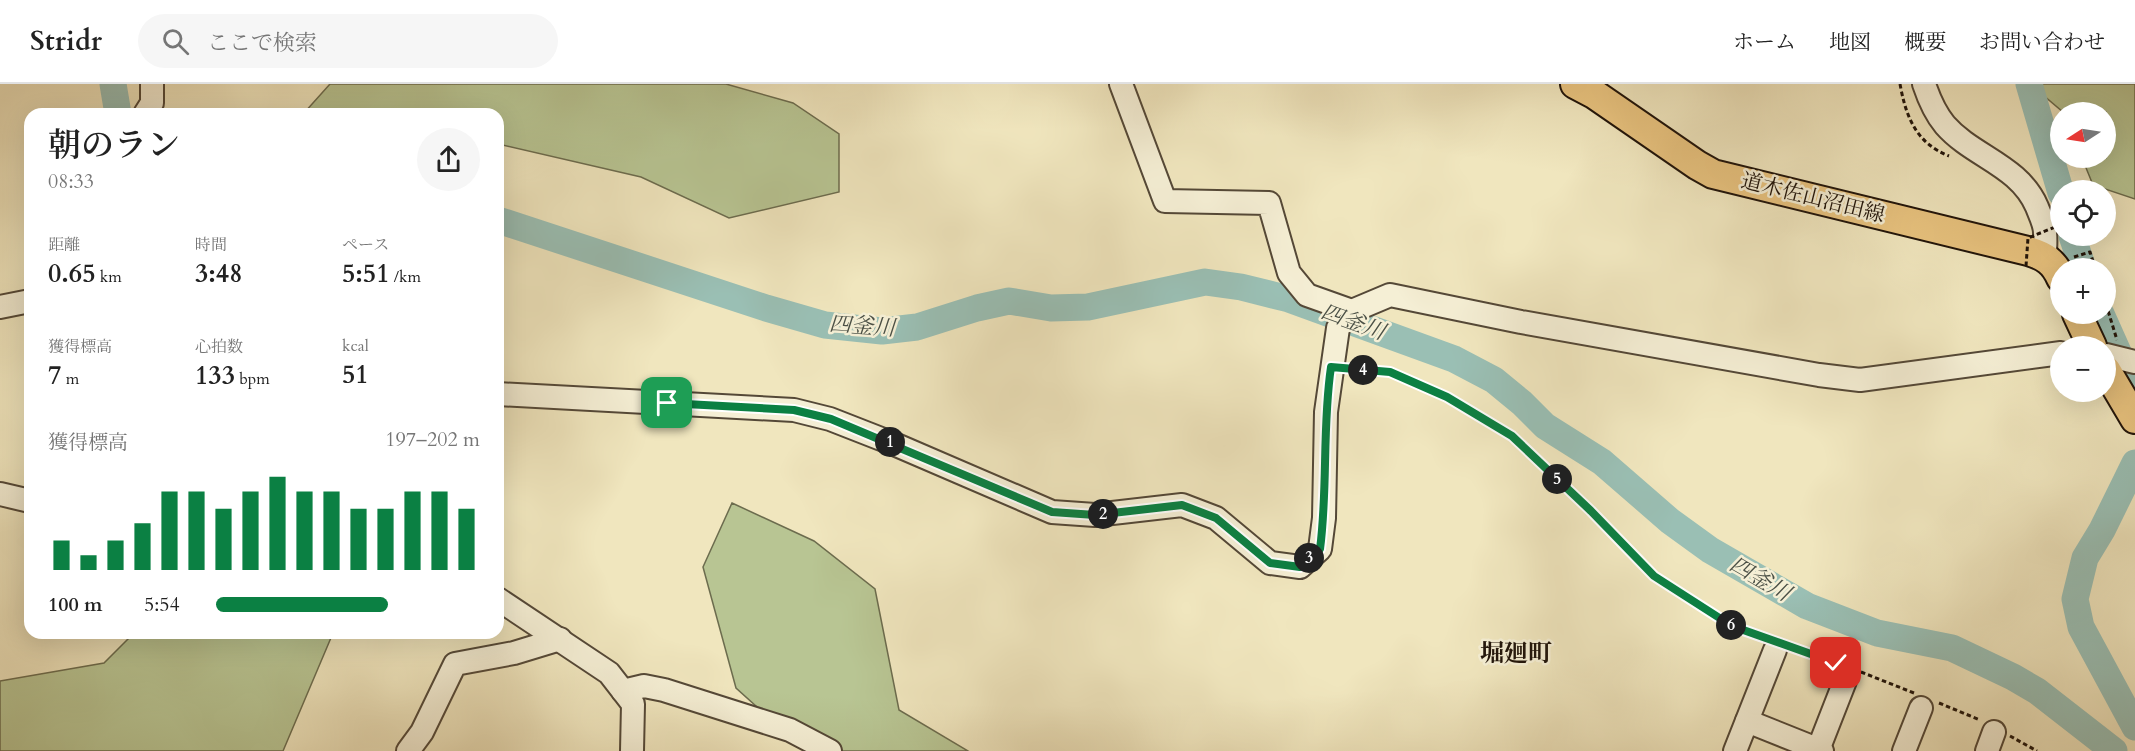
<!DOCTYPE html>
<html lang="ja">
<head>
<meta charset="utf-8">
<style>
	body { margin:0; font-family:Cardo,"Noto Serif JP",serif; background:#f6f6f6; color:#222; height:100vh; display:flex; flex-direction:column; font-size:22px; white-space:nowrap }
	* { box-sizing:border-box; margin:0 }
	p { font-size:20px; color:#767676 }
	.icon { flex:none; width:33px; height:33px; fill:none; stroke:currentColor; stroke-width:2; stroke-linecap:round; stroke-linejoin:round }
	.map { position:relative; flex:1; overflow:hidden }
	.details { position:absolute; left:24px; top:24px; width:480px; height:531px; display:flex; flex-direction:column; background:#fff; border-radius:18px; box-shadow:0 6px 24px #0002 }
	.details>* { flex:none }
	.needle { width:39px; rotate:258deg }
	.tools { position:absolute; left:2050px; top:18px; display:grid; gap:12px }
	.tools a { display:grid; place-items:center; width:66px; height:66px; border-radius:50%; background:#fff; box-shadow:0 6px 24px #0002; font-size:30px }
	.pin { position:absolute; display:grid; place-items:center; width:51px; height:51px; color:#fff; margin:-26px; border-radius:12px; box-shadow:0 3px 9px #0006 }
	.km { position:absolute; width:30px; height:30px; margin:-15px; border-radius:50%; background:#222; color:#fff; font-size:16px; line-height:30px; text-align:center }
	.round { display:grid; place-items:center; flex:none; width:63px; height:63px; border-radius:32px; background:#f6f6f6 }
	.summary { display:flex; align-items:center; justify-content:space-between; height:102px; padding:0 24px }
	h1 { font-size:33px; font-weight:600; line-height:45px }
	.figures { display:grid; grid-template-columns:repeat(3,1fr); gap:9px; height:102px; padding:6px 24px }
	.figures div { display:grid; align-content:center }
	.figures b { font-size:26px; font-weight:600 }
	.figures small { font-size:16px; font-weight:400 }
	.figures p { font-size:16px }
	.chart { height:168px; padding:12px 24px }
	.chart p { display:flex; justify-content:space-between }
	.chart svg { width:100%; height:108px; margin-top:6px; stroke:#0b8043; stroke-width:6 }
	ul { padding:0 24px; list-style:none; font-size:20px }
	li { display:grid; grid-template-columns:96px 72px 1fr; align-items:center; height:45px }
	li i { height:15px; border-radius:8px; background:#0b8043 }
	header { display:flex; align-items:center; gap:36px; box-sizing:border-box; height:84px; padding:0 30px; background:#fff; border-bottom:2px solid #e0e0e0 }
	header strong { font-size:28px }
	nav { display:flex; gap:33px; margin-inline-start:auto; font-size:21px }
	.search { width:420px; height:54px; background:#f6f6f6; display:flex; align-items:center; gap:15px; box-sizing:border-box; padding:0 21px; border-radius:33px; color:#767676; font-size:22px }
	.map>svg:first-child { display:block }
	.green { fill:#b8c593; stroke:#6c6c4e; stroke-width:1.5 }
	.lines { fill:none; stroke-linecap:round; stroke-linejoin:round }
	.river { stroke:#9abfb4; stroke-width:27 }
	.minor-casing { stroke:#544837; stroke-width:26 }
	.major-casing { stroke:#20140a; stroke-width:32 }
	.path { stroke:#20140a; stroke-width:3; stroke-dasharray:4.5 3; stroke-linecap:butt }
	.minor { stroke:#f5efd5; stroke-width:22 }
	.major { stroke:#e8c37f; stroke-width:28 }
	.path-bridge { stroke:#20140a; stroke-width:3; stroke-dasharray:4.5 3; stroke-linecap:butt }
	.route-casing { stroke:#fff; stroke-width:12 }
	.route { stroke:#0b8043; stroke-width:8 }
	.labels { text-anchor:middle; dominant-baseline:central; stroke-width:5; stroke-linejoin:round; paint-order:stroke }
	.street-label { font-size:21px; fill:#20140a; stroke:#f5efd5 }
	.water-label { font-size:22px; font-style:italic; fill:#4b5046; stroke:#f5efd5 }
	.quarter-label { font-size:24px; font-weight:bold; fill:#20140a; stroke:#f5efd5 }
</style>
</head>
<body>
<header>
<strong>Stridr</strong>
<div class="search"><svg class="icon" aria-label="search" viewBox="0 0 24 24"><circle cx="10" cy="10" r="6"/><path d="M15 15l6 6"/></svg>ここで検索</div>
<nav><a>ホーム</a><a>地図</a><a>概要</a><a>お問い合わせ</a></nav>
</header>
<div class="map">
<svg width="2135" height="667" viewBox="0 0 2135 667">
	<rect width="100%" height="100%" fill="#f0e6be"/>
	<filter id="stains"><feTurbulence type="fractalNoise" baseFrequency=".00333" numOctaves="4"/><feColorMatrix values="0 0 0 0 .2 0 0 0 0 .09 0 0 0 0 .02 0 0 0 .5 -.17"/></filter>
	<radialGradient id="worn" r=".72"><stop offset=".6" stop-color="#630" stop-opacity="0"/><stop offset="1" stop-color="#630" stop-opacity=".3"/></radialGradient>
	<g class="green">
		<path d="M 330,0 L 726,0 L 793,19 L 839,50 L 839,108 L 729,134 L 641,93 L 498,60 L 498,30 L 304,29 Z"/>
		<path d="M 2030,0 L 2135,0 L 2135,115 L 2093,101 L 2082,74 L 2106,74 L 2106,28 L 2063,28 Z"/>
		<path d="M 732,419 L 814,457 L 875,505 L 899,626 L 968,667 L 806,667 L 736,604 L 703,483 Z"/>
		<path d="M 134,549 L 333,549 L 283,667 L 0,667 L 0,597 L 104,579 Z"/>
	</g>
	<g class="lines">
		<g class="river">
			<path d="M 113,0 L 118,30"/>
			<path d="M 2029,0 L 2061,109"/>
			<path d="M 498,136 L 766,224 L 825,241 L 882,247 L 917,243 L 977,224 L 1009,217 L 1051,224 L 1088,223 L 1205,198 L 1241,203 L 1289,215 L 1454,275 L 1494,296 L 1522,319 L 1545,342 L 1602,378 L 1670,437 L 1710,466 L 1807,522 L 1877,549 L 1952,564 L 2013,593 L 2037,607 L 2114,667"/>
			<path d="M 2072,152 L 2083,184"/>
			<path d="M 2101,230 L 2135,306"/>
			<path d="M 2135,379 L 2102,446 L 2085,474 L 2075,515 L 2081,543 L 2135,643"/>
		</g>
		<g class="minor-casing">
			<g id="minor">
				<path d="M 1121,0 L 1165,117 L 1269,119 L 1289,189 L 1307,211 L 1352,227"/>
				<path d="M 1924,0 C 1929,15 1935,29 1945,41 C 1973,73 2019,81 2037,123 C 2040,131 2045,140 2045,149 C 2046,156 2045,164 2045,172"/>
				<path d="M 145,30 L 152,19 L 152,0"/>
				<path d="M 0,223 L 30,217"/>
				<path d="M 2106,271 L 2135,278"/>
				<path d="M 498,310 L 794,326 L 830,335 L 894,360 L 1052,428 L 1095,431 L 1182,421 L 1216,434 L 1270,479 L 1300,483 L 1320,465 L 1324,434 L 1326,328 L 1338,244 L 1352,227 L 1390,211 L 1521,238 L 1819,291 L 1860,296 L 2061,269"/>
				<path d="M 0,410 L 30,417"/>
				<path d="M 498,515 L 609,589 L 633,620 L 632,667"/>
				<path d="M 623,607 L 644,602 L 664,606 L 790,646 L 830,667"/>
				<path d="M 1747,637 L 1822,667"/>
				<path d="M 1818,666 L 1845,597"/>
				<path d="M 408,667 L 422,648 L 455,580 L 514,569 L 560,555"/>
				<path d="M 1735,667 L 1775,566"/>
				<path d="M 1904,667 L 1921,624"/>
				<path d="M 1987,667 L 1994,648"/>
			</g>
		</g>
		<g class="major-casing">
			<g id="major">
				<path d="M 1575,0 L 1594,10 L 1697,81 L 1713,90 L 2028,167 C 2045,172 2054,178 2061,194"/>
				<path d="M 2077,230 L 2092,262"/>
				<path d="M 2106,286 L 2135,335"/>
			</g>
		</g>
		<g class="path">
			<path d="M 1900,0 C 1906,33 1916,59 1949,72"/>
			<path d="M 2074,173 L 2090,168 L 2095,184"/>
			<path d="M 2106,220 L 2117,256"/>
			<path d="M 1351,285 L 1390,288 L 1447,313 L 1512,352 L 1591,427 L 1654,492 L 1732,542 L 1765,553"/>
			<path d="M 1794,562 L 1838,579"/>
			<path d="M 1861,588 L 1914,609"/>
			<path d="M 1939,619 L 1980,636"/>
			<path d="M 2010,652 L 2037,667"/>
		</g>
		<use href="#minor" class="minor"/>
		<use href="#major" class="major"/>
		<path class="path-bridge" d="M 2026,182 L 2028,154 L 2055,143"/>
	</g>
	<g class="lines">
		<g class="route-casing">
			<path id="route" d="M 667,319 L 794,326 L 831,335 L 1052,428 L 1095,431 L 1182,421 L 1216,434 L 1270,479 L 1300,483 L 1320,465 C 1328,405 1322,343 1331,283 L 1390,288 L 1447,313 L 1512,352 L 1591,427 L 1654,492 L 1732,542 L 1836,579"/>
		</g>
		<use href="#route" class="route"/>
	</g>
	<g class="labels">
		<g class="street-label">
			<text transform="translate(1813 114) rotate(14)">道木佐山沼田線</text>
		</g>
		<g class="water-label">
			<text transform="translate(1353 238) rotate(20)">四釜川</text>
			<text transform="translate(862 242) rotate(4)">四釜川</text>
			<text transform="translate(1760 495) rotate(30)">四釜川</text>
		</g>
		<g class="quarter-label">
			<text x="1516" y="569">堀廻町</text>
		</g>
	</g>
	<rect width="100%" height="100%" filter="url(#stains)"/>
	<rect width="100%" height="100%" fill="url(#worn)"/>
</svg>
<div class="tools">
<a><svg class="needle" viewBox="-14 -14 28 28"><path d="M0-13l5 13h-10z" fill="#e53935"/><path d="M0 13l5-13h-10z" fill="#767676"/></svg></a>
<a><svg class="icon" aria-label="locate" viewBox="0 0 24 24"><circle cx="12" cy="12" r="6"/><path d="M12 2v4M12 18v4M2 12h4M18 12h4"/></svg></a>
<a>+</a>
<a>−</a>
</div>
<div class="pin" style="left:667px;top:319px;background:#1e9e55"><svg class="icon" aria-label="arrive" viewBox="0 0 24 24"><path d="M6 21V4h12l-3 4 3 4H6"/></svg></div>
<div class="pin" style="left:1836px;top:579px;background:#d93025"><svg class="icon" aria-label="check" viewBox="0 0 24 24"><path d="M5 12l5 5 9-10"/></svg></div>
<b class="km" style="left:890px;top:358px">1</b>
<b class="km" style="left:1103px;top:430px">2</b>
<b class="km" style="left:1309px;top:474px">3</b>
<b class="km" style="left:1363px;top:286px">4</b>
<b class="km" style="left:1557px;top:395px">5</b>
<b class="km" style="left:1731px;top:541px">6</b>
<section class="details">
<div class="summary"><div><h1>朝のラン</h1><p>08:33</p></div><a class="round"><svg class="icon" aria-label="share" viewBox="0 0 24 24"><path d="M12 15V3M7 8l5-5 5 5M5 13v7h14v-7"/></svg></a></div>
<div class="figures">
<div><p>距離</p><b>0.65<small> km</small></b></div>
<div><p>時間</p><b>3:48</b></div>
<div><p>ペース</p><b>5:51<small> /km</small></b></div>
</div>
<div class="figures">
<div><p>獲得標高</p><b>7<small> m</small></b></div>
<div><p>心拍数</p><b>133<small> bpm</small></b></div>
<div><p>kcal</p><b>51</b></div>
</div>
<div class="chart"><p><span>獲得標高</span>197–202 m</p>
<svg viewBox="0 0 160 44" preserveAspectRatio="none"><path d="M5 44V32M15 44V38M25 44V32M35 44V25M45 44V12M55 44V12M65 44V19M75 44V12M85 44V6M95 44V12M105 44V12M115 44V19M125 44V19M135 44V12M145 44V12M155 44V19"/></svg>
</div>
<ul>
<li><b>100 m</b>5:54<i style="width:65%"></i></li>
</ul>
</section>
</div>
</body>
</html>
